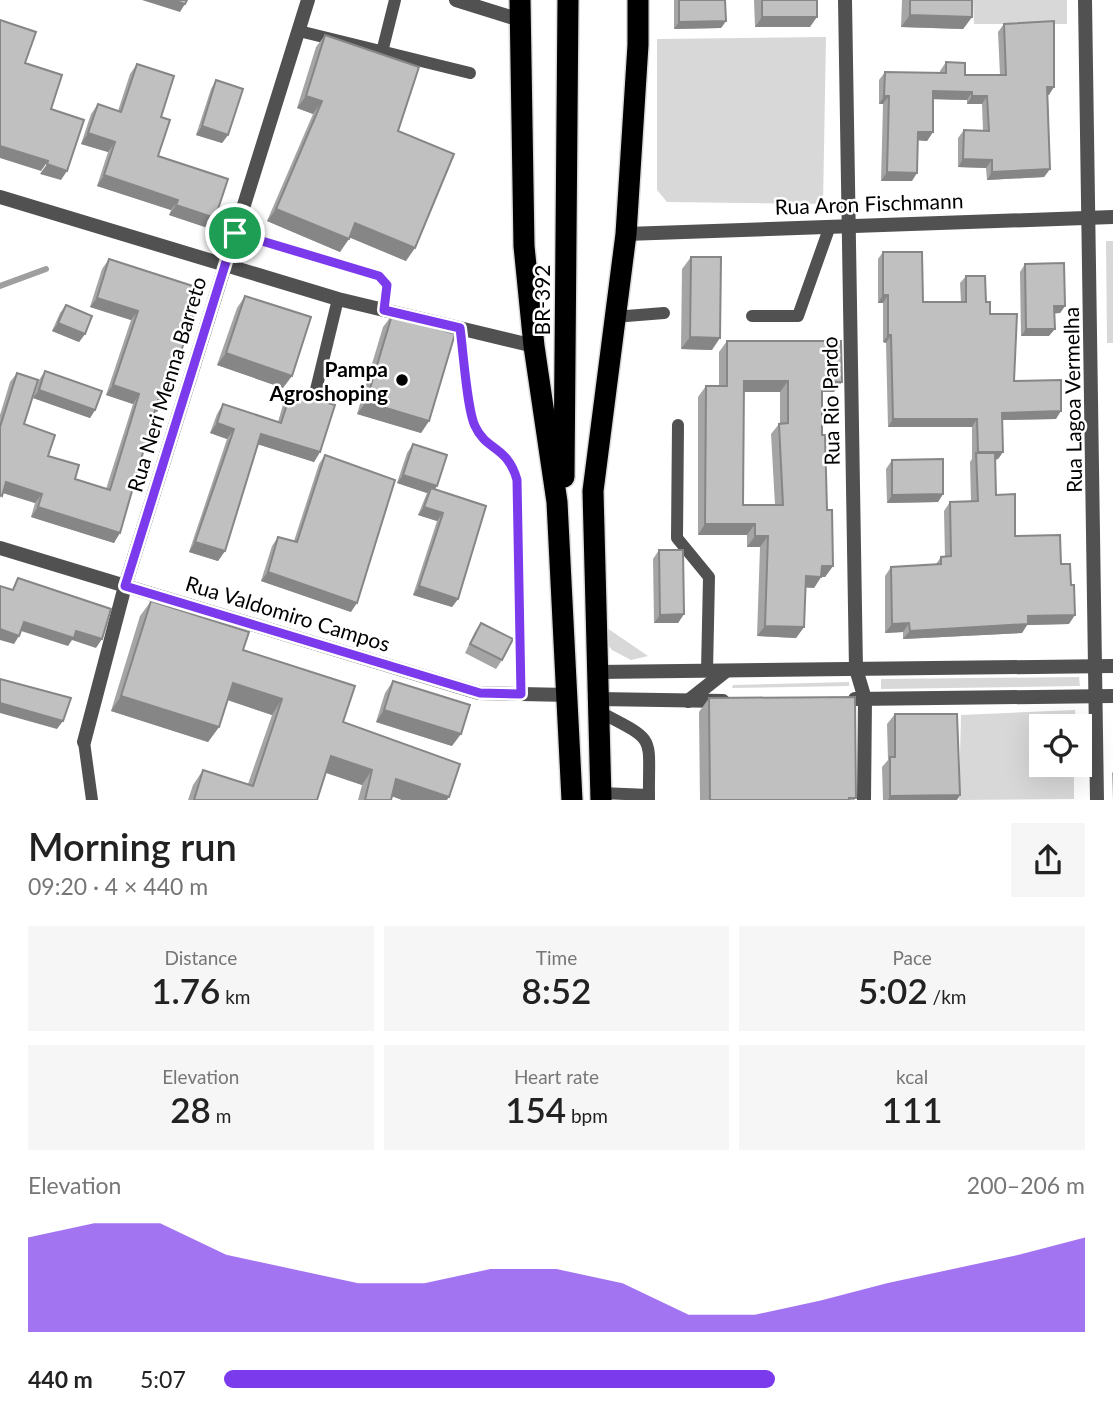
<!DOCTYPE html>
<html lang="en">
<head>
<meta charset="utf-8">
<style>
	body { margin:0; font-family:Lato,sans-serif; background:#f6f6f6; color:#222; height:100vh; display:flex; flex-direction:column; font-size:26px; white-space:nowrap }
	* { box-sizing:border-box; margin:0 }
	p { font-size:23px; color:#767676 }
	.icon { flex:none; width:38px; height:38px; fill:none; stroke:currentColor; stroke-width:2; stroke-linecap:round; stroke-linejoin:round }
	.map { position:relative; height:800px; overflow:hidden }
	.details { display:flex; flex-direction:column; background:#fff; flex:1 }
	.details>* { flex:none }
	.buttons { position:absolute; left:1029px; top:714px; display:grid; gap:14px }
	.buttons a { display:grid; place-items:center; width:63px; height:63px; border-radius:0px; background:#fff; box-shadow:0 7px 28px #0002; font-size:35px }
	.pin { position:absolute; display:grid; place-items:center; width:60px; height:60px; color:#fff; margin:-30px; border:4px solid #fff; border-radius:50%; box-shadow:0 2px 7px #0007 }
	.round { display:grid; place-items:center; flex:none; width:74px; height:74px; border-radius:0px; background:#f6f6f6 }
	.overview { display:flex; align-items:center; justify-content:space-between; height:119px; padding:0 28px }
	h1 { font-size:38px; font-weight:600; line-height:52px }
	.figures { display:grid; grid-template-columns:repeat(3,1fr); gap:10px; height:119px; padding:7px 28px }
	.figures div { display:grid; align-content:center; border-radius:0px; background:#f6f6f6; text-align:center }
	.figures b { font-size:35px; font-weight:600 }
	.figures small { font-size:19px; font-weight:400 }
	.figures p { font-size:19px }
	.chart { height:196px; padding:14px 28px }
	.chart p { display:flex; justify-content:space-between }
	.chart svg { width:100%; height:126px; margin-top:7px; fill:#7c3aed; opacity:.7 }
	ul { padding:0 28px; list-style:none; font-size:23px }
	li { display:grid; grid-template-columns:112px 84px 1fr; align-items:center; height:52px }
	li i { height:18px; border-radius:9px; background:#7c3aed }
	.map>svg:first-child { display:block }
	.green { fill:#d8d8d8 }
	.lines { fill:none; stroke-linecap:round; stroke-linejoin:round }
	.stream { stroke:#9f9f9f; stroke-width:6 }
	.highway-casing { stroke:#dbdbdb; stroke-width:24 }
	.lane { stroke:#515151; stroke-width:12 }
	.street { stroke:#515151; stroke-width:14 }
	.highway { stroke:#000; stroke-width:21 }
	.wall { fill:#a5a5a5; fill-rule:evenodd }
	.shaded-wall { fill:#868686 }
	.building { fill:#c0c0c0; stroke:#868686; stroke-width:2; fill-rule:evenodd }
	.route-casing { stroke:#fff; stroke-width:14 }
	.route { stroke:#7c3aed; stroke-width:9 }
	.poi-dot { fill:#000; stroke:#fff; stroke-width:2.5 }
	.labels { text-anchor:middle; dominant-baseline:central; stroke-width:5; stroke-linejoin:round; paint-order:stroke }
	.street-label { font-size:21px; fill:#000; stroke:#fff }
	.poi-label { font-size:21px; font-weight:bold; fill:#000; stroke:#fff; text-anchor:end }
</style>
</head>
<body>
<div class="map">
<svg width="1113" height="800" viewBox="0 0 1113 800">
	<rect width="100%" height="100%" fill="#fff"/>
	<g class="green">
		<path d="M 973,0 L 1067,0 L 1067,24 L 974,24 Z"/>
		<path d="M 826,37 L 823,204 L 667,202 L 657,190 L 657,39 Z"/>
		<path d="M 1106,241 L 1113,241 L 1113,343 L 1107,343 Z"/>
		<path d="M 607,628 L 648,656 L 631,660 L 612,650 L 605,641 Z"/>
		<path d="M 1079,677 L 1080,686 L 881,689 L 881,679 Z"/>
		<path d="M 849,682 L 849,686 L 732,688 L 733,685 Z"/>
		<path d="M 1075,710 L 1075,726 L 1041,726 L 1041,765 L 1074,765 L 1074,799 L 959,800 L 961,715 Z"/>
	</g>
	<g class="lines">
		<path class="stream" d="M 0,286 L 46,269"/>
		<g class="highway-casing">
			<g id="highway">
				<path d="M 520,0 L 524,246 L 534,346 L 557,502 L 572,800"/>
				<path d="M 564,477 L 568,0"/>
				<path d="M 601,800 L 593,491 L 626,234 L 638,45 L 638,0"/>
			</g>
		</g>
		<g class="lane">
			<path d="M 299,31 L 470,73"/>
			<path d="M 382,52 L 395,0"/>
			<path d="M 235,233 L 379,276 L 387,285 L 384,310"/>
			<path d="M 752,316 L 798,316 L 830,226"/>
			<path d="M 614,317 L 664,313"/>
			<path d="M 460,328 C 463,349 467,410 475,426 C 486,451 508,446 517,479 L 521,694"/>
			<path d="M 314,398 L 338,299"/>
			<path d="M 678,425 L 677,538 L 709,577 L 707,671"/>
			<path d="M 598,711 C 659,743 648,733 649,800"/>
			<path d="M 84,742 L 92,800"/>
			<path d="M 601,793 L 649,795"/>
		</g>
		<g class="street">
			<path d="M 456,0 L 520,20"/>
			<path d="M 845,0 L 856,669 L 865,699 L 864,800"/>
			<path d="M 1085,0 L 1097,800"/>
			<path d="M 0,197 L 338,299 L 534,346"/>
			<path d="M 626,234 L 1113,217"/>
			<path d="M 0,548 L 479,693 L 569,695"/>
			<path d="M 598,672 L 1113,666"/>
			<path d="M 598,699 L 723,701"/>
			<path d="M 855,699 L 1113,696"/>
			<path d="M 688,701 L 726,671"/>
			<path d="M 84,742 L 125,586 L 308,0"/>
		</g>
		<use href="#highway" class="highway"/>
	</g>
	<g class="wall">
		<path d="M 674,0 L 725,0 L 726,21 L 721,28 L 674,29 Z"/>
		<path d="M 754,0 L 817,0 L 810,27 L 755,27 Z"/>
		<path d="M 902,0 L 972,0 L 972,17 L 963,29 L 901,27 Z"/>
		<path d="M 1004,24 L 1049,95 L 1048,95 L 1050,169 L 1044,177 L 987,180 L 986,168 L 958,167 L 958,138 L 964,130 L 983,131 L 982,104 L 967,104 L 967,100 L 933,99 L 933,132 L 927,141 L 918,140 L 912,181 L 881,181 L 883,104 L 879,104 L 879,80 L 885,72 L 940,73 L 940,71 L 946,62 L 965,75 L 1000,75 L 998,32 Z"/>
		<path d="M 325,35 L 398,131 L 406,261 L 349,237 L 340,252 L 267,221 L 313,114 L 297,108 L 316,47 Z"/>
		<path d="M 137,64 L 161,117 L 158,156 L 215,218 L 208,228 L 169,215 L 171,210 L 97,186 L 108,152 L 81,144 L 91,114 L 98,104 L 118,111 L 130,74 Z"/>
		<path d="M 216,80 L 228,135 L 222,143 L 196,135 L 211,89 Z"/>
		<path d="M 883,252 L 923,302 L 961,302 L 960,283 L 966,276 L 986,302 L 1014,381 L 1056,419 L 1002,420 L 1003,452 L 998,459 L 995,460 L 996,495 L 1015,536 L 1061,564 L 1069,624 L 1027,625 L 1022,633 L 903,639 L 903,632 L 885,633 L 885,576 L 891,567 L 936,564 L 941,557 L 945,557 L 944,511 L 950,502 L 971,501 L 970,462 L 972,459 L 972,427 L 888,427 L 886,343 L 883,342 L 883,303 L 878,303 L 878,259 Z"/>
		<path d="M 691,257 L 712,350 L 681,349 L 682,269 Z"/>
		<path d="M 109,259 L 202,289 L 157,412 L 155,411 L 114,543 L 31,517 L 35,503 L 3,493 L 0,498 L 0,415 L 10,382 L 17,373 L 24,424 L 48,456 L 75,479 L 106,489 L 133,404 L 106,395 L 131,320 L 90,307 L 102,269 Z"/>
		<path d="M 1025,264 L 1065,306 L 1060,313 L 1054,313 L 1049,336 L 1021,336 L 1020,272 Z"/>
		<path d="M 245,296 L 283,388 L 217,365 L 237,308 Z"/>
		<path d="M 66,305 L 85,334 L 79,342 L 52,331 L 60,313 Z"/>
		<path d="M 392,315 L 429,421 L 421,433 L 357,414 L 383,327 Z"/>
		<path d="M 727,341 L 834,392 L 822,392 L 822,435 L 827,510 L 833,566 L 825,577 L 821,577 L 814,588 L 805,587 L 804,627 L 796,638 L 757,636 L 760,547 L 747,547 L 747,535 L 698,535 L 698,397 L 706,386 L 719,386 L 719,352 ZM 744,392 L 780,392 L 780,424 L 779,424 L 771,434 L 775,505 L 743,505 Z"/>
		<path d="M 45,371 L 95,410 L 90,418 L 33,398 L 39,380 Z"/>
		<path d="M 291,392 L 320,452 L 314,462 L 257,444 L 225,551 L 218,561 L 189,552 L 227,439 L 210,433 L 217,414 L 223,404 L 278,422 L 284,401 Z"/>
		<path d="M 413,444 L 435,489 L 486,506 L 458,599 L 452,607 L 413,595 L 437,521 L 418,515 L 427,493 L 397,483 L 407,453 Z"/>
		<path d="M 325,455 L 351,612 L 261,581 L 272,546 L 278,537 L 294,541 L 319,464 Z"/>
		<path d="M 892,460 L 943,494 L 938,502 L 887,503 L 886,469 Z"/>
		<path d="M 659,550 L 684,614 L 678,623 L 654,623 L 653,559 Z"/>
		<path d="M 151,601 L 243,650 L 447,800 L 402,800 L 392,796 L 391,800 L 358,800 L 362,785 L 326,773 L 317,800 L 188,800 L 193,785 L 203,770 L 248,784 L 272,715 L 227,700 L 219,727 L 208,742 L 111,711 L 140,616 Z"/>
		<path d="M 481,623 L 502,660 L 496,669 L 465,653 L 475,632 Z"/>
		<path d="M 393,681 L 452,746 L 376,722 L 385,693 Z"/>
		<path d="M 709,698 L 856,798 L 854,800 L 700,800 L 699,712 Z"/>
		<path d="M 895,714 L 960,795 L 957,800 L 883,800 L 882,767 L 888,760 L 887,724 Z"/>
		<path d="M 1113,772 L 1113,800 L 1112,773 Z"/>
	</g>
	<g class="shaded-wall">
		<path d="M 142,0 L 173,0 L 185,4 L 180,12 Z"/>
		<path d="M 910,15 L 972,17 L 963,29 L 901,27 Z"/>
		<path d="M 762,17 L 817,17 L 810,27 L 755,27 Z"/>
		<path d="M 726,21 L 721,28 L 674,29 L 679,22 Z"/>
		<path d="M 1047,87 L 1054,87 L 1049,95 L 1042,95 Z"/>
		<path d="M 933,91 L 972,92 L 967,100 L 927,99 Z"/>
		<path d="M 306,96 L 322,101 L 313,114 L 297,108 Z"/>
		<path d="M 884,96 L 889,96 L 883,104 L 879,104 Z"/>
		<path d="M 972,96 L 987,96 L 982,104 L 967,104 Z"/>
		<path d="M 202,126 L 228,135 L 222,143 L 196,135 Z"/>
		<path d="M 918,132 L 933,132 L 927,141 L 912,140 Z"/>
		<path d="M 88,133 L 115,142 L 108,152 L 81,144 Z"/>
		<path d="M 0,146 L 48,161 L 41,171 L 0,158 Z"/>
		<path d="M 963,159 L 992,160 L 986,168 L 958,167 Z"/>
		<path d="M 47,164 L 67,171 L 61,180 L 40,174 Z"/>
		<path d="M 1050,169 L 1044,177 L 987,180 L 992,172 Z"/>
		<path d="M 887,172 L 917,173 L 912,181 L 881,181 Z"/>
		<path d="M 104,175 L 178,200 L 171,210 L 97,186 Z"/>
		<path d="M 176,205 L 215,218 L 208,228 L 169,215 Z"/>
		<path d="M 276,209 L 349,239 L 340,252 L 267,221 Z"/>
		<path d="M 355,223 L 415,248 L 406,261 L 346,236 Z"/>
		<path d="M 883,295 L 888,295 L 883,303 L 878,303 Z"/>
		<path d="M 97,298 L 138,311 L 131,320 L 90,307 Z"/>
		<path d="M 1054,306 L 1065,306 L 1060,313 L 1049,314 Z"/>
		<path d="M 58,323 L 85,334 L 79,342 L 52,331 Z"/>
		<path d="M 1026,329 L 1055,329 L 1049,336 L 1021,336 Z"/>
		<path d="M 888,335 L 891,335 L 886,343 L 883,342 Z"/>
		<path d="M 690,337 L 720,338 L 712,350 L 681,349 Z"/>
		<path d="M 226,353 L 292,376 L 283,388 L 217,365 Z"/>
		<path d="M 744,381 L 788,381 L 780,392 L 736,392 Z"/>
		<path d="M 822,381 L 842,382 L 834,392 L 814,392 Z"/>
		<path d="M 113,385 L 139,394 L 133,404 L 106,395 Z"/>
		<path d="M 39,390 L 95,410 L 90,418 L 33,398 Z"/>
		<path d="M 158,400 L 164,402 L 157,412 L 151,410 Z"/>
		<path d="M 366,402 L 429,421 L 421,433 L 357,414 Z"/>
		<path d="M 1061,411 L 1056,419 L 997,420 L 1002,413 Z"/>
		<path d="M 893,419 L 977,419 L 972,427 L 888,427 Z"/>
		<path d="M 217,423 L 234,429 L 227,439 L 210,433 Z"/>
		<path d="M 261,434 L 320,452 L 314,462 L 254,443 Z"/>
		<path d="M 978,452 L 1003,452 L 998,459 L 977,460 Z"/>
		<path d="M 403,475 L 437,486 L 431,495 L 431,488 L 427,493 L 397,483 Z"/>
		<path d="M 6,482 L 42,494 L 35,503 L 0,492 Z"/>
		<path d="M 943,494 L 938,502 L 887,503 L 892,495 Z"/>
		<path d="M 38,507 L 120,533 L 114,543 L 31,517 Z"/>
		<path d="M 424,507 L 443,513 L 437,521 L 418,515 Z"/>
		<path d="M 705,524 L 755,524 L 747,535 L 698,535 Z"/>
		<path d="M 755,536 L 768,536 L 760,547 L 747,547 Z"/>
		<path d="M 195,542 L 225,551 L 218,561 L 189,552 Z"/>
		<path d="M 822,566 L 833,566 L 825,577 L 814,577 Z"/>
		<path d="M 268,572 L 357,603 L 351,612 L 261,581 Z"/>
		<path d="M 806,576 L 821,577 L 814,588 L 798,587 Z"/>
		<path d="M 419,586 L 458,599 L 452,607 L 413,595 Z"/>
		<path d="M 684,614 L 678,623 L 654,623 L 660,615 Z"/>
		<path d="M 1075,615 L 1069,624 L 1027,625 L 1022,633 L 903,639 L 910,631 L 1028,616 Z"/>
		<path d="M 24,622 L 76,631 L 102,639 L 96,648 L 72,640 L 68,646 L 18,630 Z"/>
		<path d="M 909,623 L 903,632 L 885,633 L 892,624 Z"/>
		<path d="M 765,626 L 804,627 L 796,638 L 757,636 Z"/>
		<path d="M 0,629 L 19,636 L 14,644 L 0,640 Z"/>
		<path d="M 233,683 L 282,699 L 272,715 L 222,698 Z"/>
		<path d="M 121,696 L 219,727 L 208,742 L 111,711 Z"/>
		<path d="M 0,703 L 63,721 L 57,729 L 0,713 Z"/>
		<path d="M 384,710 L 461,734 L 452,746 L 376,722 Z"/>
		<path d="M 331,756 L 372,770 L 362,785 L 321,771 Z"/>
		<path d="M 396,779 L 449,797 L 447,800 L 402,800 L 386,794 Z"/>
		<path d="M 960,795 L 957,800 L 888,800 L 890,796 Z"/>
	</g>
	<g class="building">
		<path d="M 173,0 L 187,0 L 185,4 Z"/>
		<path d="M 679,0 L 725,0 L 726,21 L 679,22 Z"/>
		<rect x="762" y="0" width="55" height="17"/>
		<path d="M 910,0 L 972,0 L 972,17 L 910,15 Z"/>
		<path d="M 0,20 L 36,32 L 25,63 L 62,75 L 51,109 L 84,120 L 67,171 L 47,164 L 48,161 L 0,146 Z"/>
		<path d="M 1054,21 L 1054,87 L 1047,87 L 1050,169 L 992,172 L 992,160 L 963,159 L 964,130 L 989,131 L 987,96 L 972,96 L 972,92 L 933,91 L 933,132 L 918,132 L 917,173 L 887,172 L 889,96 L 884,96 L 885,72 L 946,73 L 946,62 L 965,63 L 965,75 L 1006,75 L 1004,24 Z"/>
		<path d="M 325,35 L 419,67 L 398,131 L 454,154 L 415,248 L 355,223 L 349,239 L 276,209 L 322,101 L 306,96 Z"/>
		<path d="M 137,64 L 174,76 L 161,117 L 170,120 L 158,156 L 228,179 L 215,218 L 176,205 L 178,200 L 104,175 L 115,142 L 88,133 L 98,104 L 121,112 Z"/>
		<path d="M 216,80 L 243,89 L 228,135 L 202,126 Z"/>
		<path d="M 883,252 L 922,252 L 923,302 L 966,302 L 966,276 L 985,276 L 986,302 L 990,302 L 990,314 L 1017,314 L 1014,381 L 1061,380 L 1061,411 L 1002,413 L 1003,452 L 978,452 L 977,419 L 893,419 L 891,335 L 888,335 L 888,295 L 883,295 Z"/>
		<path d="M 691,257 L 721,257 L 720,338 L 690,337 Z"/>
		<path d="M 109,259 L 202,289 L 164,402 L 158,400 L 120,533 L 38,507 L 42,494 L 6,482 L 2,496 L 0,495 L 0,427 L 17,373 L 38,380 L 24,424 L 55,435 L 48,456 L 79,465 L 75,479 L 110,490 L 139,394 L 113,385 L 138,311 L 97,298 Z"/>
		<path d="M 1064,263 L 1065,306 L 1054,306 L 1055,329 L 1026,329 L 1025,264 Z"/>
		<path d="M 245,296 L 311,317 L 292,376 L 226,353 Z"/>
		<path d="M 66,305 L 92,316 L 85,334 L 58,323 Z"/>
		<path d="M 392,315 L 455,334 L 429,421 L 366,402 Z"/>
		<path d="M 727,341 L 841,341 L 842,382 L 822,381 L 822,435 L 825,435 L 827,510 L 832,510 L 833,566 L 822,566 L 821,577 L 806,576 L 804,627 L 765,626 L 768,536 L 755,536 L 755,524 L 705,524 L 706,386 L 727,386 ZM 744,381 L 788,381 L 788,423 L 779,424 L 783,505 L 743,505 Z"/>
		<path d="M 45,371 L 102,391 L 95,410 L 39,390 Z"/>
		<path d="M 291,392 L 335,405 L 320,452 L 261,434 L 225,551 L 195,542 L 234,429 L 217,423 L 223,404 L 281,423 Z"/>
		<path d="M 413,444 L 447,455 L 437,486 L 403,475 Z"/>
		<path d="M 976,453 L 995,453 L 996,495 L 1015,494 L 1015,536 L 1060,535 L 1061,564 L 1070,564 L 1071,585 L 1074,585 L 1075,615 L 1028,616 L 1028,624 L 910,631 L 909,623 L 892,624 L 891,567 L 941,564 L 941,557 L 951,556 L 950,502 L 978,501 Z"/>
		<path d="M 325,455 L 395,480 L 357,603 L 268,572 L 278,537 L 297,542 Z"/>
		<path d="M 943,459 L 943,494 L 892,495 L 892,460 Z"/>
		<path d="M 431,488 L 486,506 L 458,599 L 419,586 L 443,513 L 424,507 Z"/>
		<path d="M 659,550 L 683,550 L 684,614 L 660,615 Z"/>
		<path d="M 18,578 L 111,609 L 102,639 L 76,631 L 74,638 L 24,622 L 19,636 L 0,629 L 0,586 L 13,590 Z"/>
		<path d="M 151,601 L 249,632 L 243,650 L 355,686 L 343,722 L 460,764 L 449,797 L 396,779 L 391,800 L 365,800 L 372,770 L 331,756 L 317,800 L 194,800 L 203,770 L 253,786 L 282,699 L 233,683 L 219,727 L 121,696 Z"/>
		<path d="M 481,623 L 513,639 L 502,660 L 470,644 Z"/>
		<path d="M 0,679 L 71,698 L 63,721 L 0,703 Z"/>
		<path d="M 393,681 L 470,705 L 461,734 L 384,710 Z"/>
		<path d="M 855,697 L 856,798 L 849,798 L 849,800 L 710,800 L 709,698 Z"/>
		<path d="M 895,714 L 957,714 L 960,795 L 890,796 L 890,757 L 895,757 Z"/>
	</g>
	<g class="lines">
		<g class="route-casing">
			<path id="route" d="M 235,233 L 379,276 L 387,285 L 384,310 L 460,328 C 463,349 467,410 475,426 C 486,451 508,446 517,480 L 521,694 L 480,693 L 125,586 Z"/>
		</g>
		<use href="#route" class="route"/>
	</g>
	<circle class="poi-dot" cx="402" cy="380" r="7"/>
	<g class="labels">
		<g class="street-label">
			<text transform="translate(869 203) rotate(-2)">Rua Aron Fischmann</text>
			<text transform="translate(541 300) rotate(-90)">BR-392</text>
			<text transform="translate(166 384) rotate(-73)">Rua Neri Menna Barreto</text>
			<text transform="translate(1072 400) rotate(-91)">Rua Lagoa Vermelha</text>
			<text transform="translate(830 401) rotate(-91)">Rua Rio Pardo</text>
			<text transform="translate(288 613) rotate(17)">Rua Valdomiro Campos</text>
		</g>
		<g class="poi-label">
			<text x="388" y="368">Pampa<tspan x="388" dy="24">Agroshoping</tspan></text>
		</g>
	</g>
</svg>
<div class="buttons">
<a><svg class="icon" aria-label="locate" viewBox="0 0 24 24"><circle cx="12" cy="12" r="6"/><path d="M12 2v4M12 18v4M2 12h4M18 12h4"/></svg></a>
</div>
<div class="pin" style="left:235px;top:233px;background:#1e9e55"><svg class="icon" aria-label="arrive" viewBox="0 0 24 24"><path d="M6 21V4h12l-3 4 3 4H6"/></svg></div>
</div>
<section class="details">
<div class="overview"><div><h1>Morning run</h1><p>09:20 · 4 × 440 m</p></div><a class="round"><svg class="icon" aria-label="share" viewBox="0 0 24 24"><path d="M12 15V3M7 8l5-5 5 5M5 13v7h14v-7"/></svg></a></div>
<div class="figures">
<div><p>Distance</p><b>1.76<small> km</small></b></div>
<div><p>Time</p><b>8:52</b></div>
<div><p>Pace</p><b>5:02<small> /km</small></b></div>
</div>
<div class="figures">
<div><p>Elevation</p><b>28<small> m</small></b></div>
<div><p>Heart rate</p><b>154<small> bpm</small></b></div>
<div><p>kcal</p><b>111</b></div>
</div>
<div class="chart"><p><span>Elevation</span>200–206 m</p>
<svg viewBox="0 0 160 44" preserveAspectRatio="none"><path d="M0 44V11L10 6L20 6L30 17L40 22L50 27L60 27L70 22L80 22L90 27L100 38L110 38L120 33L130 27L140 22L150 17L160 11V44z"/></svg>
</div>
<ul>
<li><b>440 m</b>5:07<i style="width:64%"></i></li>
</ul>
</section>
</body>
</html>
